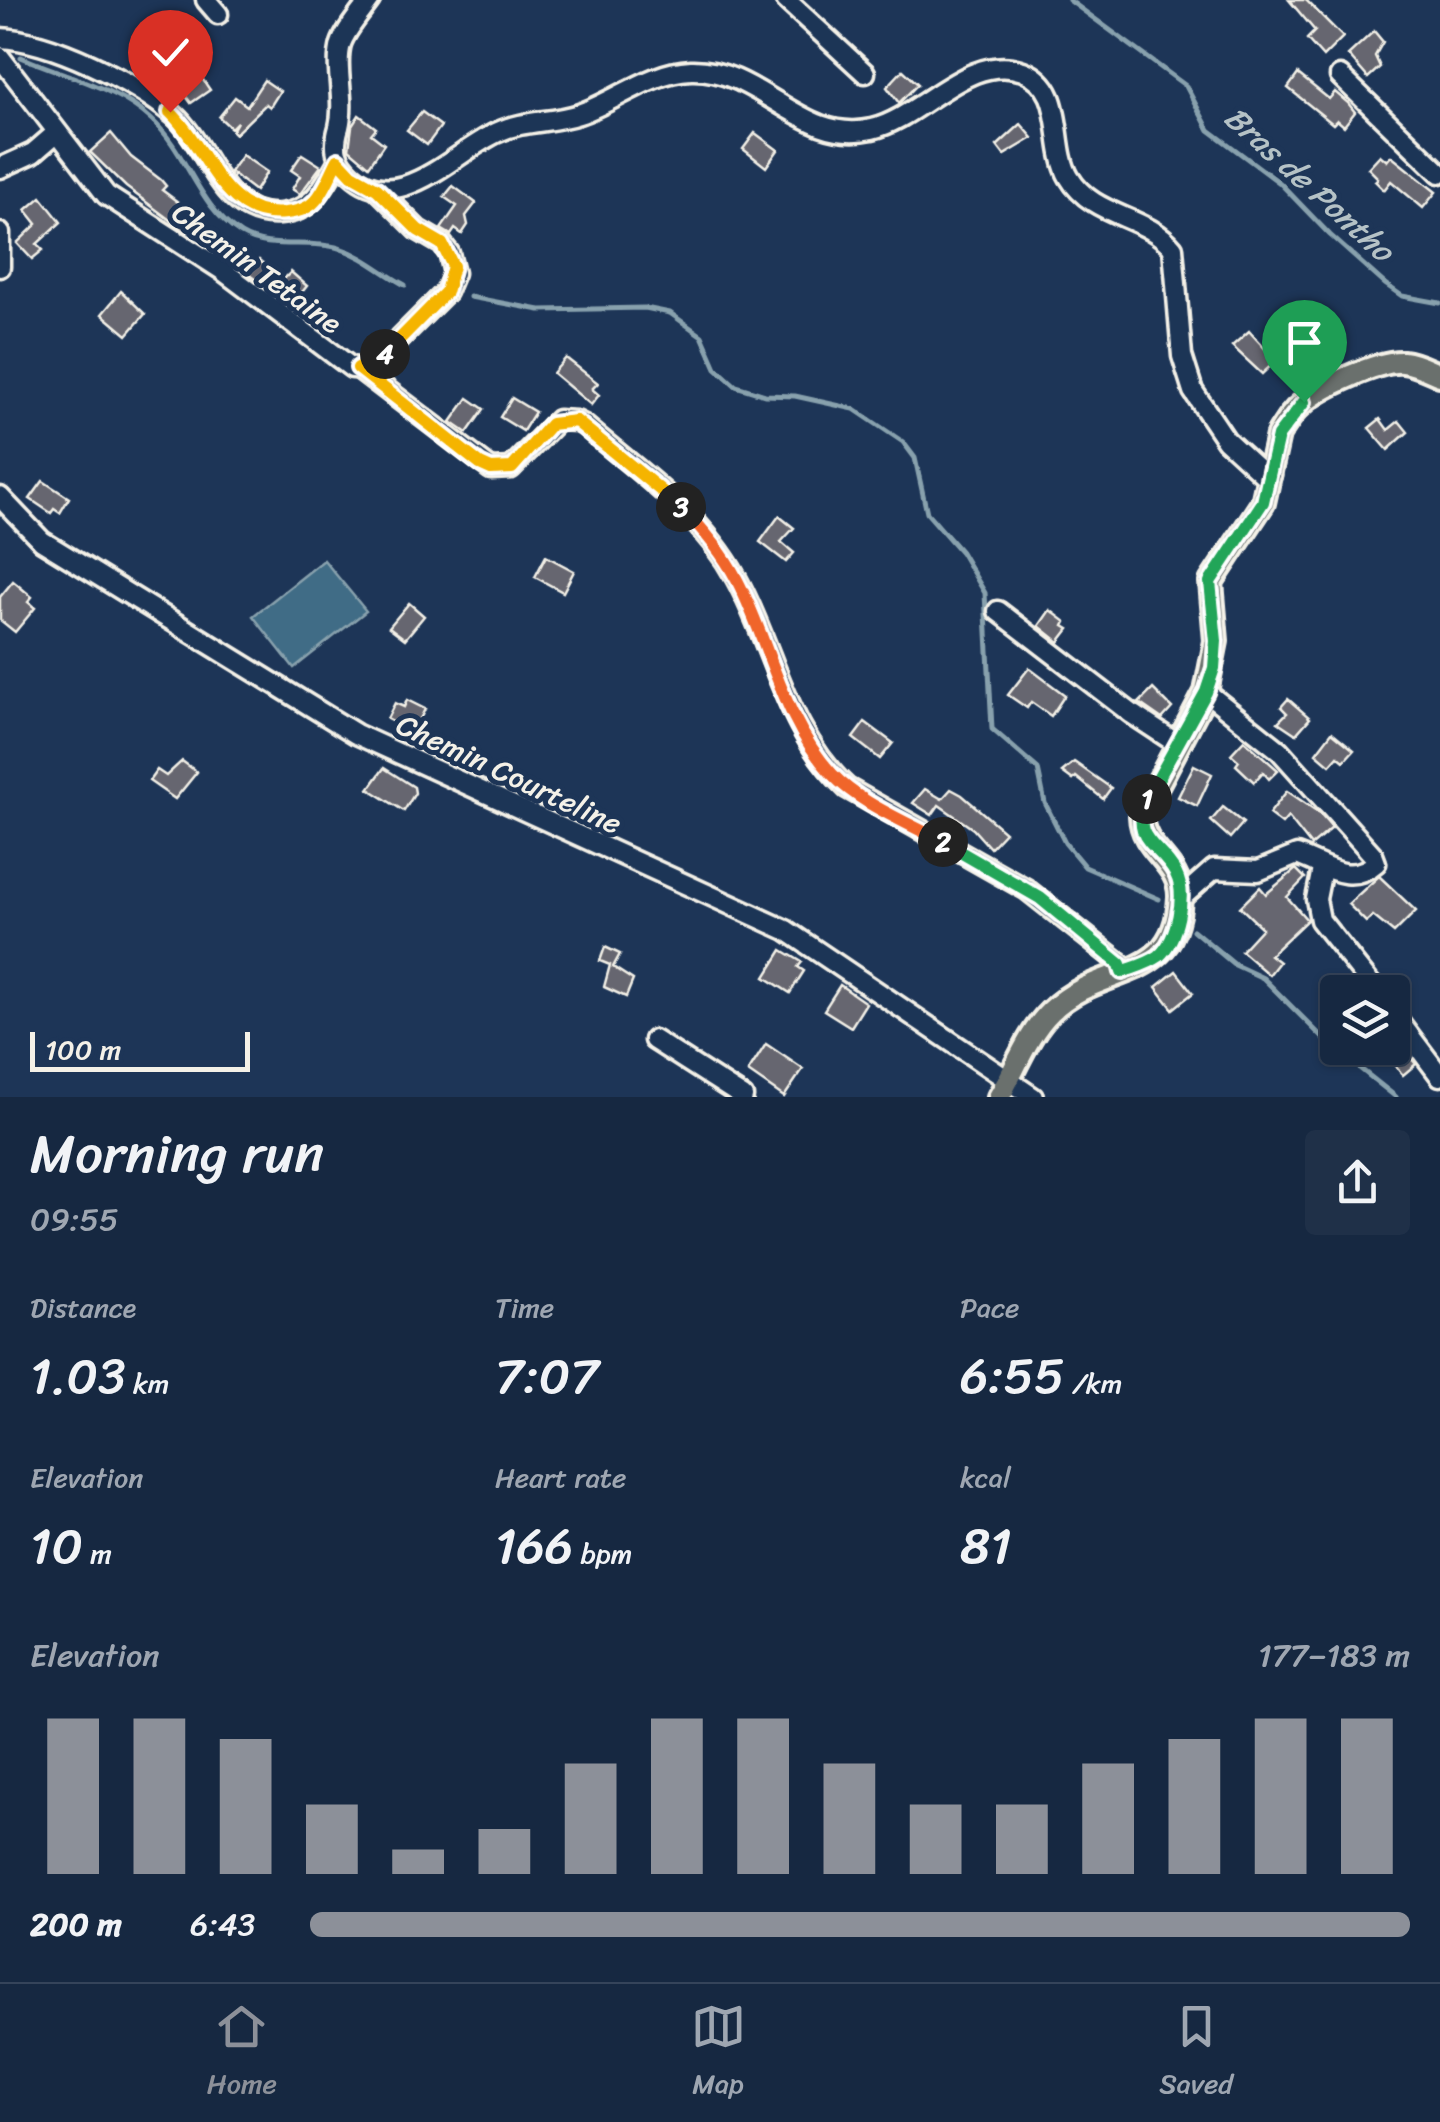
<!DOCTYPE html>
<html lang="en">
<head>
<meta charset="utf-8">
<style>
	body { margin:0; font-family:Sriracha,sans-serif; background:#1f3048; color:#f1f3f6; height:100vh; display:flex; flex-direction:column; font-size:38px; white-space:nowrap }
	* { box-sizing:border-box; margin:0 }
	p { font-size:32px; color:#9ea6b1 }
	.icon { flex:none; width:55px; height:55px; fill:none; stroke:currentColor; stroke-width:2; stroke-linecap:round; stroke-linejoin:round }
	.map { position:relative; height:1097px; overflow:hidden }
	.sheet { display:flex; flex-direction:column; background:#162841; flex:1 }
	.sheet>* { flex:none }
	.buttons { position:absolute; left:1320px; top:975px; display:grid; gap:20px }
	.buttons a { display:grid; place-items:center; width:90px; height:90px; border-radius:10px; background:#162841; box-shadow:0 2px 8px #0004,0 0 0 2px #35445a; font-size:50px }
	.scale { position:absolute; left:30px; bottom:25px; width:220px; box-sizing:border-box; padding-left:10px; border:5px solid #f4f1e8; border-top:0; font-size:28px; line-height:35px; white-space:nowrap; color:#f4f1e8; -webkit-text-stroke:8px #1d3557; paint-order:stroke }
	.pin { position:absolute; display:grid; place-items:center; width:85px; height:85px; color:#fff; margin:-102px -42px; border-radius:50% 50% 50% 0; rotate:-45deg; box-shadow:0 0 10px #0007 }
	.pin .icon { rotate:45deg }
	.km { position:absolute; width:50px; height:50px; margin:-25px; border-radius:50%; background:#222; color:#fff; font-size:28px; line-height:50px; text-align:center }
	.round { display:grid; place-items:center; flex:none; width:105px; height:105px; border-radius:10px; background:#1f3048 }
	.summary { display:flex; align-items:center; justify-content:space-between; height:170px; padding:0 30px }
	h1 { font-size:55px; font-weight:600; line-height:75px }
	.metrics { display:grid; grid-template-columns:repeat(3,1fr); gap:15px; height:170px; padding:10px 30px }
	.metrics div { display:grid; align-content:center }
	.metrics b { font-size:50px; font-weight:600 }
	.metrics small { font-size:28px; font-weight:400 }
	.metrics p { font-size:28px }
	.chart { height:280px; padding:20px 30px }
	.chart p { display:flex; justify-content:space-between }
	.chart svg { width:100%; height:180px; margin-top:10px; stroke:#8c9099; stroke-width:6 }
	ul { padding:0 30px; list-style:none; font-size:32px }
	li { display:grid; grid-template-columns:160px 120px 1fr; align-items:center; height:75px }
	li i { height:25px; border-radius:12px; background:#8c9099 }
	.tabs { display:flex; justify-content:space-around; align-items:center; height:140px; border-top:2px solid #35445a; background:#162841; font-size:28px; color:#9ea6b1 }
	.tabs a { display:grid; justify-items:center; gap:5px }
	.tabs .on { color:#8c9099 }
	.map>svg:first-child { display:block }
	.water { fill:#406c86; stroke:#88a1ad; stroke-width:2.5 }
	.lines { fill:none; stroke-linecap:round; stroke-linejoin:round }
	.stream { stroke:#88a1ad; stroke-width:5 }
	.building { fill:#66666f; stroke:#f4f1e8; stroke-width:2.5 }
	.minor-casing { stroke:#f4f1e8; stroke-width:25 }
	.major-casing { stroke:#f4f1e8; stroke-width:28 }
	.minor { stroke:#1d3557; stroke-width:18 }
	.major { stroke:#6a706d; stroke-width:20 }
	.split-1-casing { stroke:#fff; stroke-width:20 }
	.split-2-casing { stroke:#fff; stroke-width:20 }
	.split-3-casing { stroke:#fff; stroke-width:20 }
	.split-4-casing { stroke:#fff; stroke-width:20 }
	.split-5-casing { stroke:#fff; stroke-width:20 }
	.split-1 { stroke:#22a559; stroke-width:12 }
	.split-2 { stroke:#22a559; stroke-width:12 }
	.split-3 { stroke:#f0652b; stroke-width:12 }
	.split-4 { stroke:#f5b400; stroke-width:12 }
	.split-5 { stroke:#f5b400; stroke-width:12 }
	.labels { text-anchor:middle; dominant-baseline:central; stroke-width:10; stroke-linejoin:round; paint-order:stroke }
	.street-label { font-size:30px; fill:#f4f1e8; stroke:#1d3557 }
	.water-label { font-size:32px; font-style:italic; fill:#b5c2c6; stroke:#1d3557 }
</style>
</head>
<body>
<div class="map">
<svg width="1440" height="1097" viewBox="0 0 1440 1097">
	<rect width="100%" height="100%" fill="#1d3557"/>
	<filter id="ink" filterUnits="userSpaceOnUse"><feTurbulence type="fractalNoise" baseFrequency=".01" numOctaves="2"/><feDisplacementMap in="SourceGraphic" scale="20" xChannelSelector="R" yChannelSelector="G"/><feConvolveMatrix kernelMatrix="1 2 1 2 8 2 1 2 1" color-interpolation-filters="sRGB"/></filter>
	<g filter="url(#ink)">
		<path class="water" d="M 324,560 L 366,611 L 294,668 L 253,616 Z"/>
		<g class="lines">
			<g class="stream">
				<path d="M 1069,0 L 1186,86 L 1209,130 L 1280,183 L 1330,235 L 1385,284 L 1402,296 L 1440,303"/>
				<path d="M 21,57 C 62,75 119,88 152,120 C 188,153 197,206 241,234 C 269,251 308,239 339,248 C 365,256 382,273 405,285"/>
				<path d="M 470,297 L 540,310 L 645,308 L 670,313 L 702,336 L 716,368 L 736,386 L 765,395 L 795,396 L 854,409 L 903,442 L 915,458 L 927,513 L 961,552 L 985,593 L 992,729 L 1038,769 L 1045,803 L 1065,843 L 1085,867 L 1159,899"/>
				<path d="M 1193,930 L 1235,965 L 1263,978 L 1328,1043 L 1396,1097"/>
			</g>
		</g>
		<g class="building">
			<path d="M 1289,0 L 1306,0 L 1343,37 L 1323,57 L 1307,39 L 1315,31 Z"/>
			<path d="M 1374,31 L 1383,42 L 1375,56 L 1380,67 L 1368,78 L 1348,55 Z"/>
			<path d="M 903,70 L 918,84 L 899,103 L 887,87 Z"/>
			<path d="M 199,74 L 210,90 L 191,103 L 185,95 L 168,95 Z"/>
			<path d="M 1298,74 L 1329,99 L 1335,92 L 1348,103 L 1355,112 L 1344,126 L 1337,120 L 1333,124 L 1288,88 Z"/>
			<path d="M 264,80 L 280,91 L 270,107 L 266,104 L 235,134 L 232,131 L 237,122 L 231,128 L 219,117 L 235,97 L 247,106 Z"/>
			<path d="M 422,112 L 441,126 L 427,145 L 407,130 Z"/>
			<path d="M 359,115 L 376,128 L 371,134 L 384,144 L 369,166 L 349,149 L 352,126 Z"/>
			<path d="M 1021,124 L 1033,138 L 1004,155 L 997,146 Z"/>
			<path d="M 111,133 L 131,157 L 161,180 L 166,186 L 162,190 L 206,223 L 198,234 L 191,228 L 187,233 L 182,229 L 126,187 L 90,152 Z"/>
			<path d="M 755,133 L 778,150 L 766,167 L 743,149 Z"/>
			<path d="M 302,154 L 321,166 L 300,194 L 292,189 L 300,176 L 291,170 Z"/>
			<path d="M 242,155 L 267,172 L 255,191 L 230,172 Z"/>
			<path d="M 1380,155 L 1387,161 L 1391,156 L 1436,192 L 1423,208 L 1391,181 L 1384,190 L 1375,181 L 1378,178 L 1368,168 Z"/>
			<path d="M 453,186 L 476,203 L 466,216 L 468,225 L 462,234 L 455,229 L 451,235 L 441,229 L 457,206 L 444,197 Z"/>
			<path d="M 41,197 L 61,222 L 37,244 L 43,250 L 32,259 L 17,243 L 37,224 L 26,210 Z"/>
			<path d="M 259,260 L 283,280 L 291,272 L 307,286 L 291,306 L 248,274 Z"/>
			<path d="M 121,291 L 145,314 L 127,335 L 102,314 Z"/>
			<path d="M 1249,331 L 1276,361 L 1262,374 L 1232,346 Z"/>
			<path d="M 566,358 L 598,383 L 592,389 L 599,395 L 591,405 L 553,373 Z"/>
			<path d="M 468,398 L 484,409 L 467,433 L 451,422 Z"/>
			<path d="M 512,398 L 535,412 L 523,431 L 500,417 Z"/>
			<path d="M 1380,419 L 1388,430 L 1399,421 L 1408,432 L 1388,450 L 1369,428 Z"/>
			<path d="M 43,481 L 69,498 L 60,513 L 54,509 L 51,513 L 30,499 Z"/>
			<path d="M 779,516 L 794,528 L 781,542 L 794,553 L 786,562 L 760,542 Z"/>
			<path d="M 546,556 L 574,571 L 563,592 L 535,577 Z"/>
			<path d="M 13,581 L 32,597 L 28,602 L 35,608 L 15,632 L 0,620 L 0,597 Z"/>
			<path d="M 409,603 L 424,616 L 405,639 L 389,627 Z"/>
			<path d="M 1050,610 L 1066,622 L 1064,626 L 1069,629 L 1059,642 L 1039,626 Z"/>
			<path d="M 1029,668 L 1065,695 L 1051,716 L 1031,702 L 1027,708 L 1008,695 Z"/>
			<path d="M 1153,689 L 1172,708 L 1162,719 L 1139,703 Z"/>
			<path d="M 1288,699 L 1310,718 L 1296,734 L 1278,722 L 1287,713 L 1281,707 Z"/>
			<path d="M 407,700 L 425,709 L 411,737 L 393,728 L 395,723 L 387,719 L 395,703 L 404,707 Z"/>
			<path d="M 865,722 L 893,743 L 880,759 L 853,738 Z"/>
			<path d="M 1332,732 L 1354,750 L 1344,761 L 1338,756 L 1330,765 L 1316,753 Z"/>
			<path d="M 1244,740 L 1278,770 L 1269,779 L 1263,772 L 1254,782 L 1236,765 L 1239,761 L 1231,754 Z"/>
			<path d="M 182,761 L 197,772 L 175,799 L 149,781 L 157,770 L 166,776 Z"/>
			<path d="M 1074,762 L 1111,788 L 1103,799 L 1076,777 L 1073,780 L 1062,772 Z"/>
			<path d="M 1194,765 L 1212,774 L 1197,806 L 1178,797 Z"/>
			<path d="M 384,768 L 414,787 L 415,793 L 404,811 L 369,789 Z"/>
			<path d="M 925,789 L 942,799 L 951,789 L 962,795 L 1005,832 L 990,848 L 973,829 L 939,805 L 932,815 L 913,803 Z"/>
			<path d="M 1287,791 L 1318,812 L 1332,828 L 1311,846 L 1288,817 L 1282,824 L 1269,814 Z"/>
			<path d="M 1223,807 L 1243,823 L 1230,838 L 1211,821 Z"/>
			<path d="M 1296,869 L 1305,878 L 1287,897 L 1307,920 L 1270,955 L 1279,962 L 1269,975 L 1241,951 L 1262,928 L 1240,907 L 1260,887 L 1266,894 Z"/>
			<path d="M 1379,876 L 1416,911 L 1394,933 L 1373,916 L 1366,922 L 1348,904 Z"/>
			<path d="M 605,947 L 620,954 L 613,967 L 633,980 L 626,997 L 604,987 L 610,965 L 600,961 Z"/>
			<path d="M 782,950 L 802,962 L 798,967 L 804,971 L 790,993 L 765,977 Z"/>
			<path d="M 1176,971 L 1193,993 L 1173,1009 L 1156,987 Z"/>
			<path d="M 840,985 L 866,1003 L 851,1027 L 824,1010 Z"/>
			<path d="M 1392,1037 L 1416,1064 L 1403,1075 L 1379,1048 L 1392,1048 Z"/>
			<path d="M 766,1044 L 803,1069 L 784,1097 L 748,1072 Z"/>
		</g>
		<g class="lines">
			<g class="minor-casing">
				<g id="minor">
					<path d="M 206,0 L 218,14"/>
					<path d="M 370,0 C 361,13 346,29 341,44 C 334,68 346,99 339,127 C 333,147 335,159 351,174 C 398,218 455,151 498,132 C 524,120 552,123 579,114 C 617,101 649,72 691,70 C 761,68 801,145 872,129 C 921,118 969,51 1023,71 C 1068,88 1050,144 1069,177 C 1093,218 1145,214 1173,248 L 1182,356 L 1193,391 L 1226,440 L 1263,474 L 1271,475"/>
					<path d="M 786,0 L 865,73"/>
					<path d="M 0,38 C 51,40 135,82 174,115 C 210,147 221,219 280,214 C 314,211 323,187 339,160"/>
					<path d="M 0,57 L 106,195 L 222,270 L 352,368 L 364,368 L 380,358 L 446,292 L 454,273 L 449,253 L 442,244 L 418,230 L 377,189"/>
					<path d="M 1340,76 L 1440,173"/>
					<path d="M 0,168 L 33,153 L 55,134"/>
					<path d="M 0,233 L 0,267"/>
					<path d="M 358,368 L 491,469 L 511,468 L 558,420 L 576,421 L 584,425 C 639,472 701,514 736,578 C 775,649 785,730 847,788 L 1026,889 L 1120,963 L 1122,972"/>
					<path d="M 0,497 L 42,541 L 356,734 L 786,930 L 1033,1097"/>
					<path d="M 998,611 L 1132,714 L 1176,743"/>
					<path d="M 1322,869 L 1316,899 L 1320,920 L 1377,992"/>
					<path d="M 1180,899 L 1214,869 L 1258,871 L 1297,855 C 1324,864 1349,887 1376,863 L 1373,855 L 1279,750 L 1206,692"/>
					<path d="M 1392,1012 L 1440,1076"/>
					<path d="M 654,1040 L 743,1097"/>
				</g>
			</g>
			<g class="major-casing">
				<path id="major" d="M 999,1097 C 1015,1070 1028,1033 1051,1011 C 1102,961 1176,986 1180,897 C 1181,862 1142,851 1141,816 L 1206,692 L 1216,641 L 1211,582 L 1263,503 L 1278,435 C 1285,424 1291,413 1302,404 C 1319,388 1379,360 1403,362 C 1415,363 1428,370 1440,375"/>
			</g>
			<use href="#minor" class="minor"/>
			<use href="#major" class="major"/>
		</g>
	</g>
	<g class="lines" filter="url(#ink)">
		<g class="split-1-casing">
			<path id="split-1" d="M 1147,799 L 1206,692 L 1214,668 L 1216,641 L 1210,582 L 1263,502 L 1278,436 L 1304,402"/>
		</g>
		<g class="split-2-casing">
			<path id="split-2" d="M 943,842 L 1040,898 L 1120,964 L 1122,972 C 1135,967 1148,964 1159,956 C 1177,940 1187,895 1176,874 C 1160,843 1129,842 1147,799"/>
		</g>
		<g class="split-3-casing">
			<path id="split-3" d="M 681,507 C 703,529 723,553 737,580 C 770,643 782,720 832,774 C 860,804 907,822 943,842"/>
		</g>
		<g class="split-4-casing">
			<path id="split-4" d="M 385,354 L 358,368 L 480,464 L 491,469 L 512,468 L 551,424 L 576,421 L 681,507"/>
		</g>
		<g class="split-5-casing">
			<path id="split-5" d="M 170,112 C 208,148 223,221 286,213 C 296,212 308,209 315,201 C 325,191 331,173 338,160 L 352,175 L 377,189 L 418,230 L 442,244 L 453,266 L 446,292 L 385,354"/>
		</g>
		<use href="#split-1" class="split-1"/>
		<use href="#split-2" class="split-2"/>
		<use href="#split-3" class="split-3"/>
		<use href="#split-4" class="split-4"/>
		<use href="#split-5" class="split-5"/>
	</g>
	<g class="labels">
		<g class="street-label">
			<text transform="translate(257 268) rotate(36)">Chemin Tetaine</text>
			<text transform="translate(509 774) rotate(25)">Chemin Courteline</text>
		</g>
		<g class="water-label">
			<text transform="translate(1309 184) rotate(42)">Bras de Pontho</text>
		</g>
	</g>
</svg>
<div class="buttons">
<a><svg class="icon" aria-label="layers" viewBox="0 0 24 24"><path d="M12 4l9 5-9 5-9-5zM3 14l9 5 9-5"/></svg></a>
</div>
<div class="scale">100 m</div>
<div class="pin" style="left:1304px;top:402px;background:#1e9e55"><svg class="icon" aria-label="arrive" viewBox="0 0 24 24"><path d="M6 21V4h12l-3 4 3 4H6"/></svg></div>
<div class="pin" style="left:170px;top:112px;background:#d93025"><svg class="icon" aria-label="check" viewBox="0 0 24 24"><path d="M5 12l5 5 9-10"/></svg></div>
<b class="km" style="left:1147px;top:799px">1</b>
<b class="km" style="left:943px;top:842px">2</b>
<b class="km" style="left:681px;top:507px">3</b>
<b class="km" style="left:385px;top:354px">4</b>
</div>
<section class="sheet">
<div class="summary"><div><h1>Morning run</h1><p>09:55</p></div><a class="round"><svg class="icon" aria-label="share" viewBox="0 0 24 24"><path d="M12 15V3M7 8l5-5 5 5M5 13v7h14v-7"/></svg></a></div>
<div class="metrics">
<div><p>Distance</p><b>1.03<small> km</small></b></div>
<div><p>Time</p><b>7:07</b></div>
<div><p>Pace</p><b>6:55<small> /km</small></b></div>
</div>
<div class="metrics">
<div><p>Elevation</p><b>10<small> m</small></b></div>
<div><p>Heart rate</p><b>166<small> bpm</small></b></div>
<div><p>kcal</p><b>81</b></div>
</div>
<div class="chart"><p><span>Elevation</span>177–183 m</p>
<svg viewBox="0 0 160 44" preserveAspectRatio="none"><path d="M5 44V6M15 44V6M25 44V11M35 44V27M45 44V38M55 44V33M65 44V17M75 44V6M85 44V6M95 44V17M105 44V27M115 44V27M125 44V17M135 44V11M145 44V6M155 44V6"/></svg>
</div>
<ul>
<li><b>200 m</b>6:43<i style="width:100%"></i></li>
</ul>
</section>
<nav class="tabs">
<a class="on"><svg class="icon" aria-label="home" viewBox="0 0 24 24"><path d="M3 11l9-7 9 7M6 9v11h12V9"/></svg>Home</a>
<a><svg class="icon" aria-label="map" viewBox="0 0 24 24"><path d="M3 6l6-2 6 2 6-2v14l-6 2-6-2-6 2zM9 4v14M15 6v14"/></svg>Map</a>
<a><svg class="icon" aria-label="saved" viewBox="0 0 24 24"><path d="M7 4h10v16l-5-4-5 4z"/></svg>Saved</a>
</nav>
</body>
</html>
